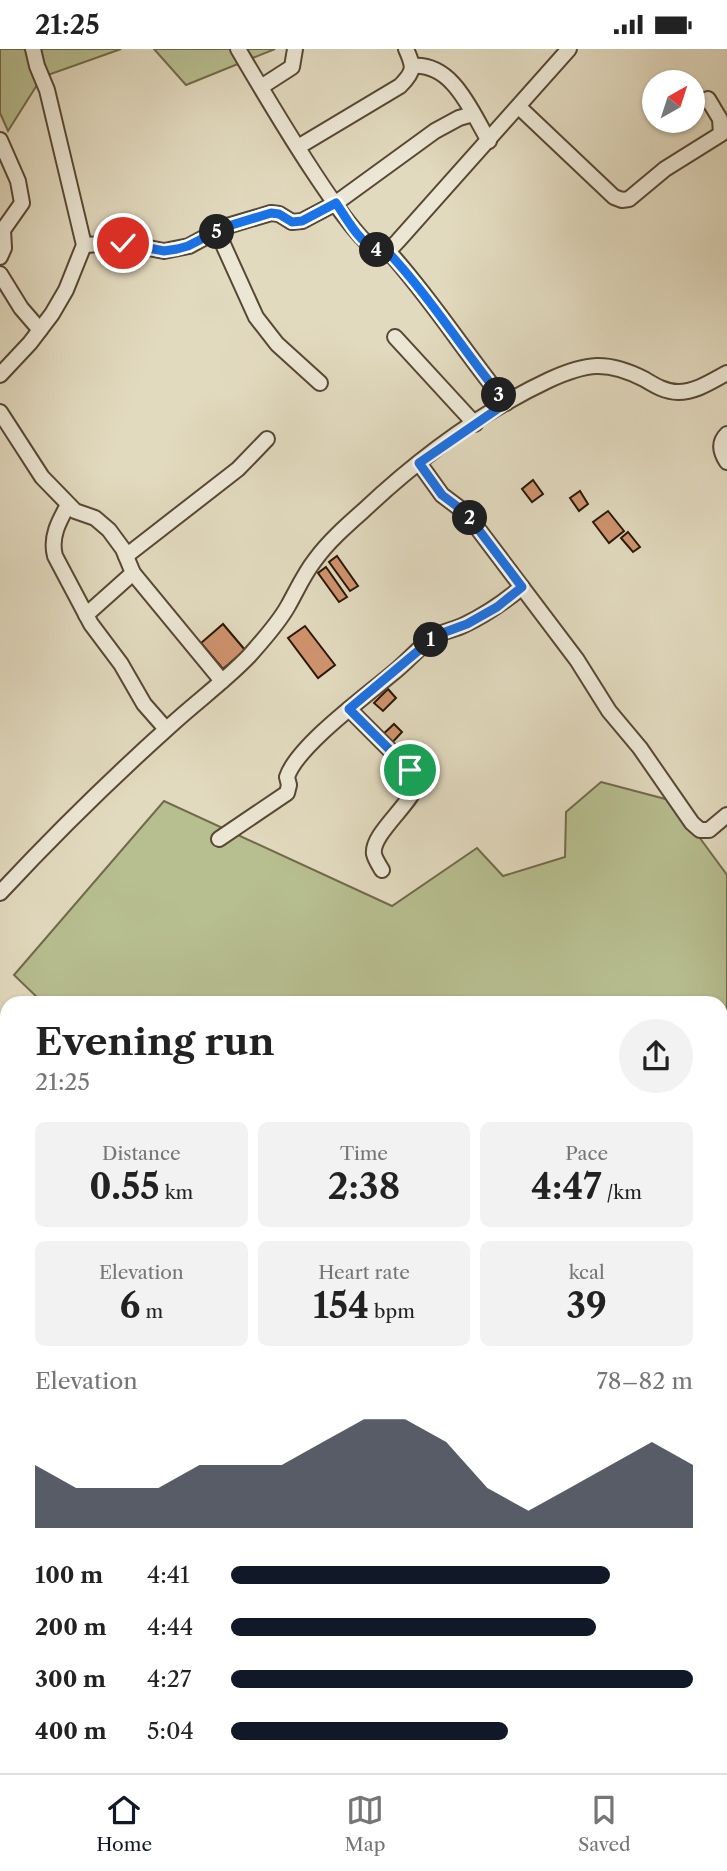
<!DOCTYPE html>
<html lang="en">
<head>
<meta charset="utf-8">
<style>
	body { margin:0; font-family:"Libre Caslon Text",serif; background:#f2f2f2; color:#222; height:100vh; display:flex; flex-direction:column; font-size:26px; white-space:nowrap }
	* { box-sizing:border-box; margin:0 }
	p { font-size:23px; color:#767676 }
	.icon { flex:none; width:38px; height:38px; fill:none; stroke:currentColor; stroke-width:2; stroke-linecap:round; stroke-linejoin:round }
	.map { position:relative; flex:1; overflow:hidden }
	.side { position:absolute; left:0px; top:947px; width:728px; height:779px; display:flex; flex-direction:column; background:#fff; border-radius:21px 21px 0 0; box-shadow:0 2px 5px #0004 }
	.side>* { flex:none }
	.needle { width:46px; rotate:39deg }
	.tools { position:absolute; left:642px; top:21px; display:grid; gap:14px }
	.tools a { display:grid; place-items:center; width:63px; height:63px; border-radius:50%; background:#fff; box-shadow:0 2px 5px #0004; font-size:35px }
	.pin { position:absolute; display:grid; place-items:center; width:60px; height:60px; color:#fff; margin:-30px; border:4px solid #fff; border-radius:50%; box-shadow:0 2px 7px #0007 }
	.km { position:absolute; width:35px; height:35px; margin:-18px; border-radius:50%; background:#222; color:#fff; font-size:19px; line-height:35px; text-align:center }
	.round { display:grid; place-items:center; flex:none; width:74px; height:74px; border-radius:37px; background:#f2f2f2 }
	.overview { display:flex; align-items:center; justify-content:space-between; height:119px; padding:0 35px }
	h1 { font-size:38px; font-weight:700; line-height:52px }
	.figures { display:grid; grid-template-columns:repeat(3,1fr); gap:10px; height:119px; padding:7px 35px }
	.figures div { display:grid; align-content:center; border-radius:10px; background:#f2f2f2; text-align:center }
	.figures b { font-size:35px; font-weight:700 }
	.figures small { font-size:19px; font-weight:400 }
	.figures p { font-size:19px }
	.chart { height:196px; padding:14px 35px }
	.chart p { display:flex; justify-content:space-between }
	.chart svg { width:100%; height:126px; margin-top:7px; fill:#111827; opacity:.7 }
	ul { padding:0 35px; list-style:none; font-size:23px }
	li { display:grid; grid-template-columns:112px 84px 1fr; align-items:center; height:52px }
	li i { height:18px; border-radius:9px; background:#111827 }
	.status { display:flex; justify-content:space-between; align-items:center; height:49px; padding:0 35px; background:#fff; direction:ltr }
	.status svg { height:19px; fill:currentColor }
	.menu { display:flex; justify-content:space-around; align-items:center; height:98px; border-top:2px solid #e0e0e0; background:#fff; font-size:19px; color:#767676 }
	.menu a { display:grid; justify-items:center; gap:4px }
	.menu .active { color:#111827 }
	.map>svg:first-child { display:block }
	.green { fill:#b7be90; stroke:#706b4a; stroke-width:2 }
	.building { fill:#cf936e; stroke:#291805; stroke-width:2 }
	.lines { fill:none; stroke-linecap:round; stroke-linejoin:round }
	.minor-casing { stroke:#574834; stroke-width:18 }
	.minor { stroke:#ece7d5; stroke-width:14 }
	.route-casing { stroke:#fff; stroke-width:14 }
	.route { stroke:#1a73e8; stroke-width:9 }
</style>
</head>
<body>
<div class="status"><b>21:25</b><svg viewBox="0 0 49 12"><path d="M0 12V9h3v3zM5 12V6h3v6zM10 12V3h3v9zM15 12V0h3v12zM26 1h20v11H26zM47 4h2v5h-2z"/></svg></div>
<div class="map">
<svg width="727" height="1724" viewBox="0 0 727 1724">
	<rect width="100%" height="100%" fill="#e2dabf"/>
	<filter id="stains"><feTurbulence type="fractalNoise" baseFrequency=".00286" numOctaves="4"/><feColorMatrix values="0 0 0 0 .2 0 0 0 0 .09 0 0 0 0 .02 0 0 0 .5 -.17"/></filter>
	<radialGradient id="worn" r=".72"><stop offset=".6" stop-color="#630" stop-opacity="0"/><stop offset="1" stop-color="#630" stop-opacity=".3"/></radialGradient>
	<g class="green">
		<path d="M 0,0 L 121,0 L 42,28 L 8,82 L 0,64 Z"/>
		<path d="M 154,0 L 275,0 L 186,36 Z"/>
		<path d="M 601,733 L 669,751 L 694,781 L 727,826 L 727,1552 L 721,1554 L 721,954 L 43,954 L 14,926 L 164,752 L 392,857 L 477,799 L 503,827 L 565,808 L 566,763 Z"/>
	</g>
	<g class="building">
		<path d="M 533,431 L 543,445 L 532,453 L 522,440 Z"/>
		<path d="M 580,442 L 588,455 L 579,462 L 570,449 Z"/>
		<path d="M 608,462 L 624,482 L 609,494 L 593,473 Z"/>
		<path d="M 628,483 L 640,498 L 633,503 L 621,489 Z"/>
		<path d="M 337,507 L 358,537 L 350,542 L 329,513 Z"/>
		<path d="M 326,518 L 347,548 L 339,553 L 318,524 Z"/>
		<path d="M 223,575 L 245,601 L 223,620 L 201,594 Z"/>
		<path d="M 305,577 L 335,616 L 318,629 L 288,589 Z"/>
		<path d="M 388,640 L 396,649 L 383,662 L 374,654 Z"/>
		<path d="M 394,675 L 402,683 L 389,697 L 380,688 Z"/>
	</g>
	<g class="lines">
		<g class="minor-casing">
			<g id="minor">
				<path d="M 238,0 C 257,32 352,197 381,203 C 388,204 394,196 398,192 L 569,0"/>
				<path d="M 413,17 C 453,14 471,62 489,92"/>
				<path d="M 261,38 L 292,18 L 295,0"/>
				<path d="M 519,58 L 614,148 L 622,151 L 629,150 L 665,120 L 721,85 L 720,70 L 708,50"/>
				<path d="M 0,91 L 18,132 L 22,154 L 3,181 L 4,199 L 0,208"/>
				<path d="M 298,98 L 400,37 C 415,22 414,18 406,0"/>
				<path d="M 217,182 L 256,268 L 277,295 L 320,334"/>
				<path d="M 84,196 L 123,194 L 164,202 L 189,197 L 224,178 L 271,164 L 279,165 L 292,173 L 302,172 L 336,154 L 435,82 L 459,69 L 473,65"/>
				<path d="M 388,202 C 431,249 465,304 506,354"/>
				<path d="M 0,225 L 21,259 L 40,281"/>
				<path d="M 395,288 L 475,375"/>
				<path d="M 0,326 L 30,294 L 52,265 L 66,241 L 84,196 L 47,41 L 37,17 L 33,0"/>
				<path d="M 0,363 L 42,428 L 75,462 L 95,469 L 109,481 L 123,500 L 133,524 L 222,632"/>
				<path d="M 727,385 C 718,394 721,404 727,413"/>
				<path d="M 419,414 L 442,446 L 466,464 L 577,611 L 609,662 L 640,699 L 692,774 L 700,781 L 709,781 L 727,766"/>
				<path d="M 68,456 C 59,472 50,488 55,507 L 91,575 L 121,615 L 144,655 L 166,680"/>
				<path d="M 126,507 L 238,420 L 267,390"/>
				<path d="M 86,566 L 133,524"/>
				<path d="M 349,660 L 410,721 L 416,737 C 409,757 371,786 374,805 C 375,810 379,816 382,821"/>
				<path d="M 219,790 L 287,744 L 289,736 L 287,728 C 297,697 367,646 393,624 C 407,613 419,598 434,588 C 443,582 454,581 464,576 C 485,566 504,553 522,538"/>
				<path d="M 0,844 C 54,786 111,730 170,677 C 196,653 225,632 249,607 C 263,591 278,575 288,557 C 297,541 304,525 315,511 C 328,493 346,477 363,462 C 417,411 481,363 549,331 C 586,314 607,311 644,330 C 654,336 665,343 678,343 C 696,343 712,332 727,324"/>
				<path d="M 0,1134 L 7,1141"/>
				<path d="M 0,1170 L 7,1162"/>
				<path d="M 0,1213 L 7,1218"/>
				<path d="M 0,1336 L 7,1342"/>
				<path d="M 379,1718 L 383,1724"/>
			</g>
		</g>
		<use href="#minor" class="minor"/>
	</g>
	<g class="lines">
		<g class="route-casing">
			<path id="route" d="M 123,194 L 164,202 L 177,200 L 188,197 L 225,178 L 271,164 L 279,165 L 292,173 L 302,172 L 336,154 C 347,170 365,205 387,202 C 431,249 465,304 506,354 L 419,414 L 442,446 L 466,464 L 522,538 L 497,558 L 467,575 L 437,586 L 349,660 L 410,721"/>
		</g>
		<use href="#route" class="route"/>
	</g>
	<rect width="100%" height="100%" filter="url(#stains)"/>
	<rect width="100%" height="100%" fill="url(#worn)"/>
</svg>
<div class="tools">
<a><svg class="needle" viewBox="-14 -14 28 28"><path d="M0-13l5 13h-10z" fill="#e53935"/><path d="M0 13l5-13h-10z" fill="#767676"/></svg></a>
</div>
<div class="pin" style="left:410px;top:721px;background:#1e9e55"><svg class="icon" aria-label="arrive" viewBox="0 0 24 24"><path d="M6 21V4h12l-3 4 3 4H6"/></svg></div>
<div class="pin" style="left:123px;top:194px;background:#d93025"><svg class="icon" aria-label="check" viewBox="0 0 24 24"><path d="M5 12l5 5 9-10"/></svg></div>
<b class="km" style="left:431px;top:591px">1</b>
<b class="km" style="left:470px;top:469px">2</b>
<b class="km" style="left:499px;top:346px">3</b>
<b class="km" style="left:377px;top:201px">4</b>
<b class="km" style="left:217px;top:183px">5</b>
<section class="side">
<div class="overview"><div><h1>Evening run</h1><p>21:25</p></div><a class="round"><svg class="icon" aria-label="share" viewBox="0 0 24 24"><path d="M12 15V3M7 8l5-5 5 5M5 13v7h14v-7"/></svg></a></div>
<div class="figures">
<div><p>Distance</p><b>0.55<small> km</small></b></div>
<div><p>Time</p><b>2:38</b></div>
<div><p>Pace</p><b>4:47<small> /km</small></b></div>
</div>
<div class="figures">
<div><p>Elevation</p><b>6<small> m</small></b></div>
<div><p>Heart rate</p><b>154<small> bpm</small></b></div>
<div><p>kcal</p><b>39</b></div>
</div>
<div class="chart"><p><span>Elevation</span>78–82 m</p>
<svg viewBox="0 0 160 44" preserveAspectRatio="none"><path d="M0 44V22L10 30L20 30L30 30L40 22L50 22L60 22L70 14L80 6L90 6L100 14L110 30L120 38L130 30L140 22L150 14L160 22V44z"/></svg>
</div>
<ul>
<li><b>100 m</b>4:41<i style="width:82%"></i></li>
<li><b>200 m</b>4:44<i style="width:79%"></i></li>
<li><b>300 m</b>4:27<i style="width:100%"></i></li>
<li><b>400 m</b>5:04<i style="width:60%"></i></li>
</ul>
</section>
</div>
<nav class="menu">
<a class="active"><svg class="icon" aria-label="home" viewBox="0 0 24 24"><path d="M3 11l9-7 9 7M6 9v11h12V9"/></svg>Home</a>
<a><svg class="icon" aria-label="map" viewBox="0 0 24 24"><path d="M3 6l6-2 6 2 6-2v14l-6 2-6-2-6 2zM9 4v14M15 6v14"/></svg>Map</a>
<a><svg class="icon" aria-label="saved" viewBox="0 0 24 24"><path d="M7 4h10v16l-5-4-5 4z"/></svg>Saved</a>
</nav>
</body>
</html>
